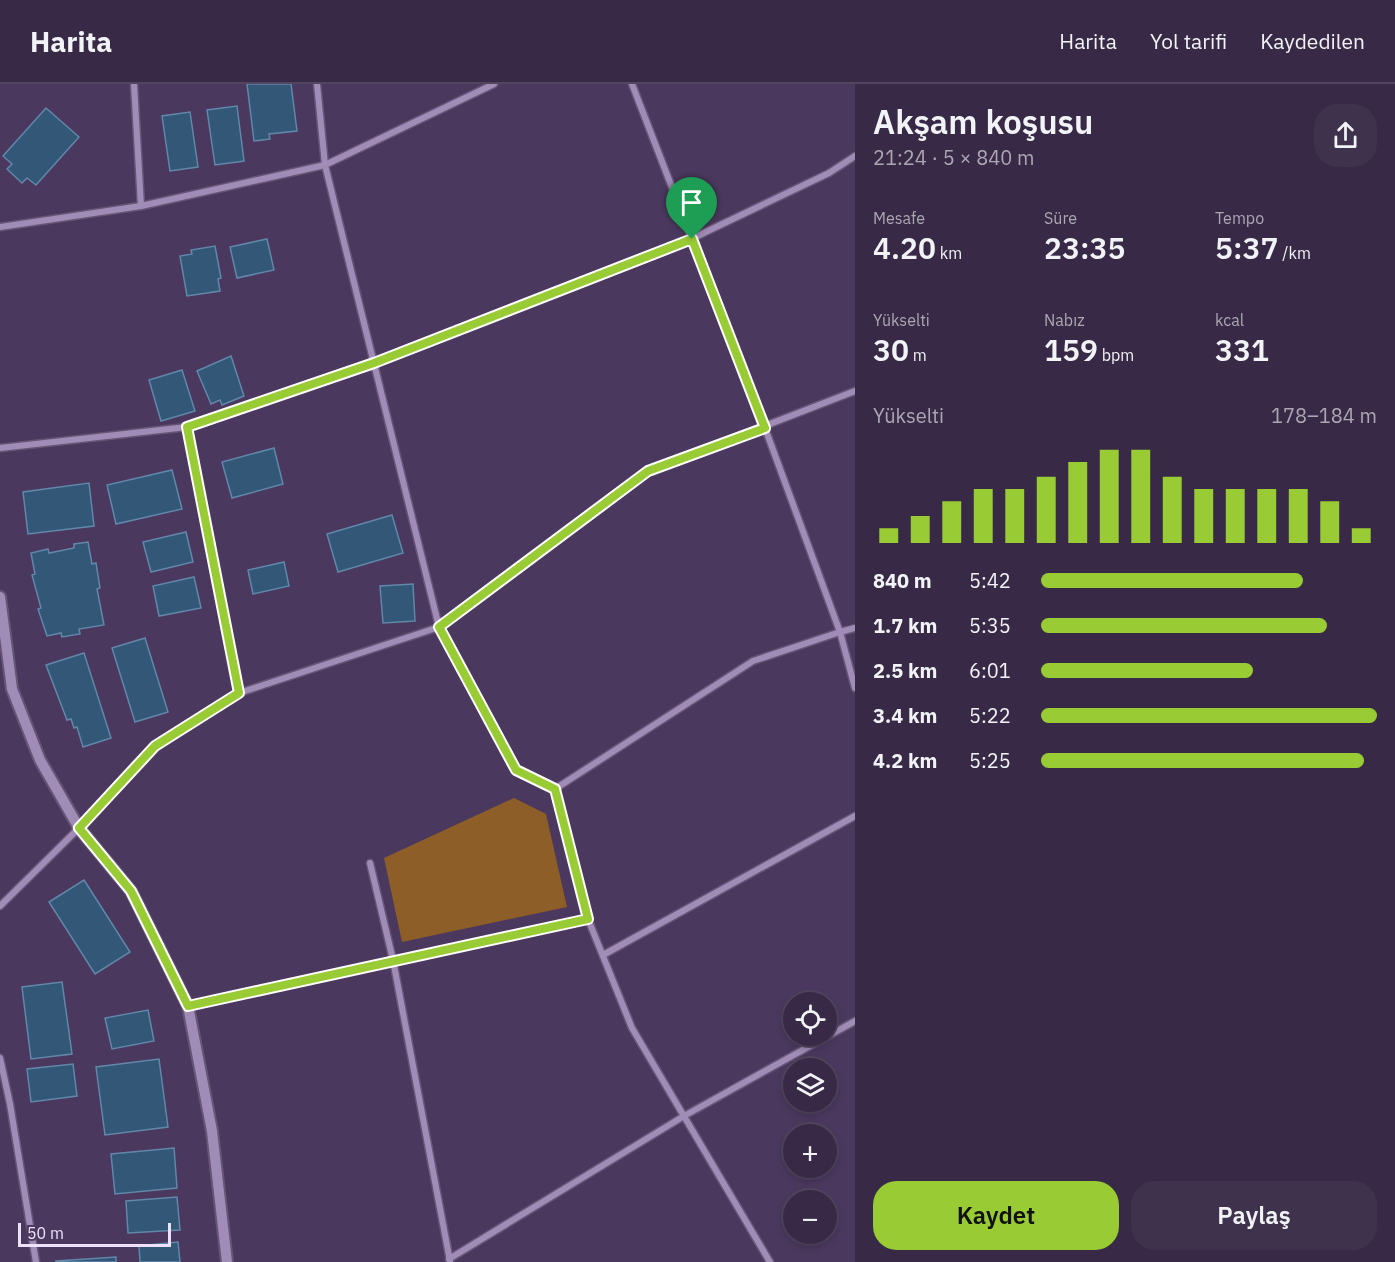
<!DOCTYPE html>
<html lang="tr">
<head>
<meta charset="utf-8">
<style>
	body { margin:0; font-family:"IBM Plex Sans",sans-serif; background:#3f324d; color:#f1f3f6; height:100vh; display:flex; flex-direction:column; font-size:22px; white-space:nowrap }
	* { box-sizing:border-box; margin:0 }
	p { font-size:20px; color:#aba7b3 }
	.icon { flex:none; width:33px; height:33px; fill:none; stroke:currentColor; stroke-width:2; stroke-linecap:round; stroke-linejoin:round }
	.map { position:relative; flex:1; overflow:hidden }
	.panel { display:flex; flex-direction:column; background:#382a46; width:540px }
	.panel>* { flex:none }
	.tools { position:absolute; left:783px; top:908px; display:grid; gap:12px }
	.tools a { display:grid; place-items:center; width:54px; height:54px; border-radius:50%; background:#382a46; box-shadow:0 3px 9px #0003,0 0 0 2px #52465f; font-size:30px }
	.scale { position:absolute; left:18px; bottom:15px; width:153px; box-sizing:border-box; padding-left:6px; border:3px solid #ede2fa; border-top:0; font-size:16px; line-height:21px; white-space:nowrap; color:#ede2fa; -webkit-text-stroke:4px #4b385e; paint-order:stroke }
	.pin { position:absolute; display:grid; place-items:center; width:51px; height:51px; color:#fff; margin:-62px -26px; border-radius:50% 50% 50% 0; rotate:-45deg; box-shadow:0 0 6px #0007 }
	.pin .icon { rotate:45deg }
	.round { display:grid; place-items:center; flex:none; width:63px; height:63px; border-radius:24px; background:#3f324d }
	.overview { display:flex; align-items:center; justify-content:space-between; height:102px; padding:0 18px }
	h1 { font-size:33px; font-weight:600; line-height:45px }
	.stats { display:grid; grid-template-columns:repeat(3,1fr); gap:9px; height:102px; padding:6px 18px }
	.stats div { display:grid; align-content:center }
	.stats b { font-size:30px; font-weight:600 }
	.stats small { font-size:16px; font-weight:400 }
	.stats p { font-size:16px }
	.chart { height:168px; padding:12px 18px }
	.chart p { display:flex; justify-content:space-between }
	.chart svg { width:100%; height:108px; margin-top:6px; stroke:#99cb35; stroke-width:6 }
	.primary-button { display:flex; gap:12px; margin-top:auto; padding:12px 18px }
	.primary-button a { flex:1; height:69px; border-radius:24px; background:#99cb35; color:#111; font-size:24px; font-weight:600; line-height:69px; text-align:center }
	.primary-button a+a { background:#3f324d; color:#f1f3f6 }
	ul { padding:0 18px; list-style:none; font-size:20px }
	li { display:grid; grid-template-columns:96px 72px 1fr; align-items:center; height:45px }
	li i { height:15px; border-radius:8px; background:#99cb35 }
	header { display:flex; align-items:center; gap:36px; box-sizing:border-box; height:84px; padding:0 30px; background:#382a46; border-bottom:2px solid #52465f }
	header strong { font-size:28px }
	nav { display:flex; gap:33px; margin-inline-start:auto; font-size:21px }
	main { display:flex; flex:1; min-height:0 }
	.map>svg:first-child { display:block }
	.green { fill:#8d5e28 }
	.building { fill:#335777; stroke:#6187aa; stroke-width:1.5 }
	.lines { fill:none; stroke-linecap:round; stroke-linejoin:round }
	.minor-casing { stroke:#665676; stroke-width:9 }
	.tertiary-casing { stroke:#665676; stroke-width:14 }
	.minor { stroke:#a18cb7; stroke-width:6 }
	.tertiary { stroke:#a18cb7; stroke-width:10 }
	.route-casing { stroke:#fff; stroke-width:12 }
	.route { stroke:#99cb35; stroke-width:8 }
</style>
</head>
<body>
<header>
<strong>Harita</strong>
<nav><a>Harita</a><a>Yol tarifi</a><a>Kaydedilen</a></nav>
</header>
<main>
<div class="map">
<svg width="855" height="1178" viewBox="0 0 855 1178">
	<rect width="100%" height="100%" fill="#4b385e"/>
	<path class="green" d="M 514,714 L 546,730 L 567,823 L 402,858 L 384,774 Z"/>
	<g class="building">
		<path d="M 247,0 L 291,0 L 297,47 L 269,50 L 270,55 L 254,57 Z"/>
		<path d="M 237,22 L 244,77 L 215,81 L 207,26 Z"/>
		<path d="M 46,24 L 79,53 L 36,101 L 27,94 L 22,99 L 7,85 L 12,80 L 3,72 Z"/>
		<path d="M 190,28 L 198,83 L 170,87 L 162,32 Z"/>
		<path d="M 267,155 L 274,186 L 237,194 L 230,163 Z"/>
		<path d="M 215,162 L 221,194 L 218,195 L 220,207 L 187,212 L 180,172 L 192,170 L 191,166 Z"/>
		<path d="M 231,272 L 244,312 L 222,321 L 220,316 L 211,320 L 197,287 Z"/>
		<path d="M 182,286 L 195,327 L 161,337 L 149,296 Z"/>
		<path d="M 274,364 L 283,400 L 232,414 L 222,378 Z"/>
		<path d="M 172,386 L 182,425 L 116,440 L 107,401 Z"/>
		<path d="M 89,399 L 94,442 L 28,450 L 23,408 Z"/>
		<path d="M 392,431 L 403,469 L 338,488 L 327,450 Z"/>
		<path d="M 186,448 L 193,478 L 151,488 L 143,458 Z"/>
		<path d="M 88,458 L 92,480 L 96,479 L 100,504 L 97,505 L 104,541 L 79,545 L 80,550 L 62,553 L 61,549 L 47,552 L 38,525 L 41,524 L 32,491 L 35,490 L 31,469 L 48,465 L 49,469 L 74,464 L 74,460 Z"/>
		<path d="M 284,478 L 289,502 L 253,510 L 248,486 Z"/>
		<path d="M 194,493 L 201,524 L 159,532 L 153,502 Z"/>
		<path d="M 413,500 L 415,537 L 383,539 L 380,502 Z"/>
		<path d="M 145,554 L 168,628 L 135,638 L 112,564 Z"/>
		<path d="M 84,569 L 111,654 L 83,663 L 77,643 L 74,644 L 71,635 L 67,636 L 46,581 Z"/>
		<path d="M 84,796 L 130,868 L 95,890 L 49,818 Z"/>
		<path d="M 62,898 L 72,970 L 31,975 L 22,903 Z"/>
		<path d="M 148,926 L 154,957 L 112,965 L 105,934 Z"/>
		<path d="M 159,975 L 168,1043 L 105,1051 L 96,983 Z"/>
		<path d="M 73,980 L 77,1012 L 31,1018 L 27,985 Z"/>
		<path d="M 174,1064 L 177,1104 L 115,1110 L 111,1070 Z"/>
		<path d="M 177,1113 L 180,1146 L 128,1149 L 126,1117 Z"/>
		<path d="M 178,1158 L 180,1178 L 140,1178 L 139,1162 Z"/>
		<path d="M 116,1173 L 116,1178 L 56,1178 L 56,1177 Z"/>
	</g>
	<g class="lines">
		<g class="minor-casing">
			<g id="minor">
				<path d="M 134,0 L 141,122"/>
				<path d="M 0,143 L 141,122 L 325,81 L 494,0"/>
				<path d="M 187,343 L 239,609"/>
				<path d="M 0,364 L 187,343 L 373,279 L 691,155 L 829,89 L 855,72"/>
				<path d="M 855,544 L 840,548 L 855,604"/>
				<path d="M 555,705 L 753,577 L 840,548 L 765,344 L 632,0"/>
				<path d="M 370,779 L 393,876 L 450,1177"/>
				<path d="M 0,822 L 79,744 L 155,662 L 239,609 L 439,543 L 648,387 L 855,307"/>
				<path d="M 588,835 L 632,944 L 770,1178"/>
				<path d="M 603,871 L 855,732"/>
				<path d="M 188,922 L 588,835 L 555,705 L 516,686 L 439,543 L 325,81 L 317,0"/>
				<path d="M 0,974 L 10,1020 L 36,1178"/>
				<path d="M 449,1175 L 684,1032 L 855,937"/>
			</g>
		</g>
		<g class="tertiary-casing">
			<path id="tertiary" d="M 0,513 L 12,605 L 40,676 L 79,744 L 131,807 L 188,922 L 212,1047 L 227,1178"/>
		</g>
		<use href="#minor" class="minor"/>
		<use href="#tertiary" class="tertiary"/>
	</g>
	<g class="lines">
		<g class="route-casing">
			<path id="route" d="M 692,155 L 765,344 L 648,387 L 439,543 L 516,686 L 555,705 L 588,835 L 188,922 L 131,807 L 79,744 L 155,662 L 239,609 L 187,343 L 374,279 Z"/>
		</g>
		<use href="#route" class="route"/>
	</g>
</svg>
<div class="tools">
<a><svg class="icon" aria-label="locate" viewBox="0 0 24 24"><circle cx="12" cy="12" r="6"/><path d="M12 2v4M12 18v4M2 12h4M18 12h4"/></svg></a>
<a><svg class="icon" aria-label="layers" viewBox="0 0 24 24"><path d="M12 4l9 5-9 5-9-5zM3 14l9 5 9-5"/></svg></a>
<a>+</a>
<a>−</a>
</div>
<div class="scale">50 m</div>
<div class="pin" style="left:692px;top:155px;background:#1e9e55"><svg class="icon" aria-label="arrive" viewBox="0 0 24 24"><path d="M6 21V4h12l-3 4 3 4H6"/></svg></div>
</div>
<section class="panel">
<div class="overview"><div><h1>Akşam koşusu</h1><p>21:24 · 5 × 840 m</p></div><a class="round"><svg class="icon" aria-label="share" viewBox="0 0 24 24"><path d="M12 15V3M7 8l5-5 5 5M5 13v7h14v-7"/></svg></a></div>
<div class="stats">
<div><p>Mesafe</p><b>4.20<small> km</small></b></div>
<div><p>Süre</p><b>23:35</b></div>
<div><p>Tempo</p><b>5:37<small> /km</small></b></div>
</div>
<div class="stats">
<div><p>Yükselti</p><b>30<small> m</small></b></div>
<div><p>Nabız</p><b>159<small> bpm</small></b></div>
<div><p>kcal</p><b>331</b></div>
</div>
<div class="chart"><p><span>Yükselti</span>178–184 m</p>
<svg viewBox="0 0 160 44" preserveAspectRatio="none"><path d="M5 44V38M15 44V33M25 44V27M35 44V22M45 44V22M55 44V17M65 44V11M75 44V6M85 44V6M95 44V17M105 44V22M115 44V22M125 44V22M135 44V22M145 44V27M155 44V38"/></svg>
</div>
<ul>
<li><b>840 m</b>5:42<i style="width:78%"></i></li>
<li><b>1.7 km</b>5:35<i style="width:85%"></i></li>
<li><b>2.5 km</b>6:01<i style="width:63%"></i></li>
<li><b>3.4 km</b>5:22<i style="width:100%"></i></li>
<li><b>4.2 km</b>5:25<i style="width:96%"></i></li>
</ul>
<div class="primary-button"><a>Kaydet</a><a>Paylaş</a></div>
</section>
</main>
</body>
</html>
